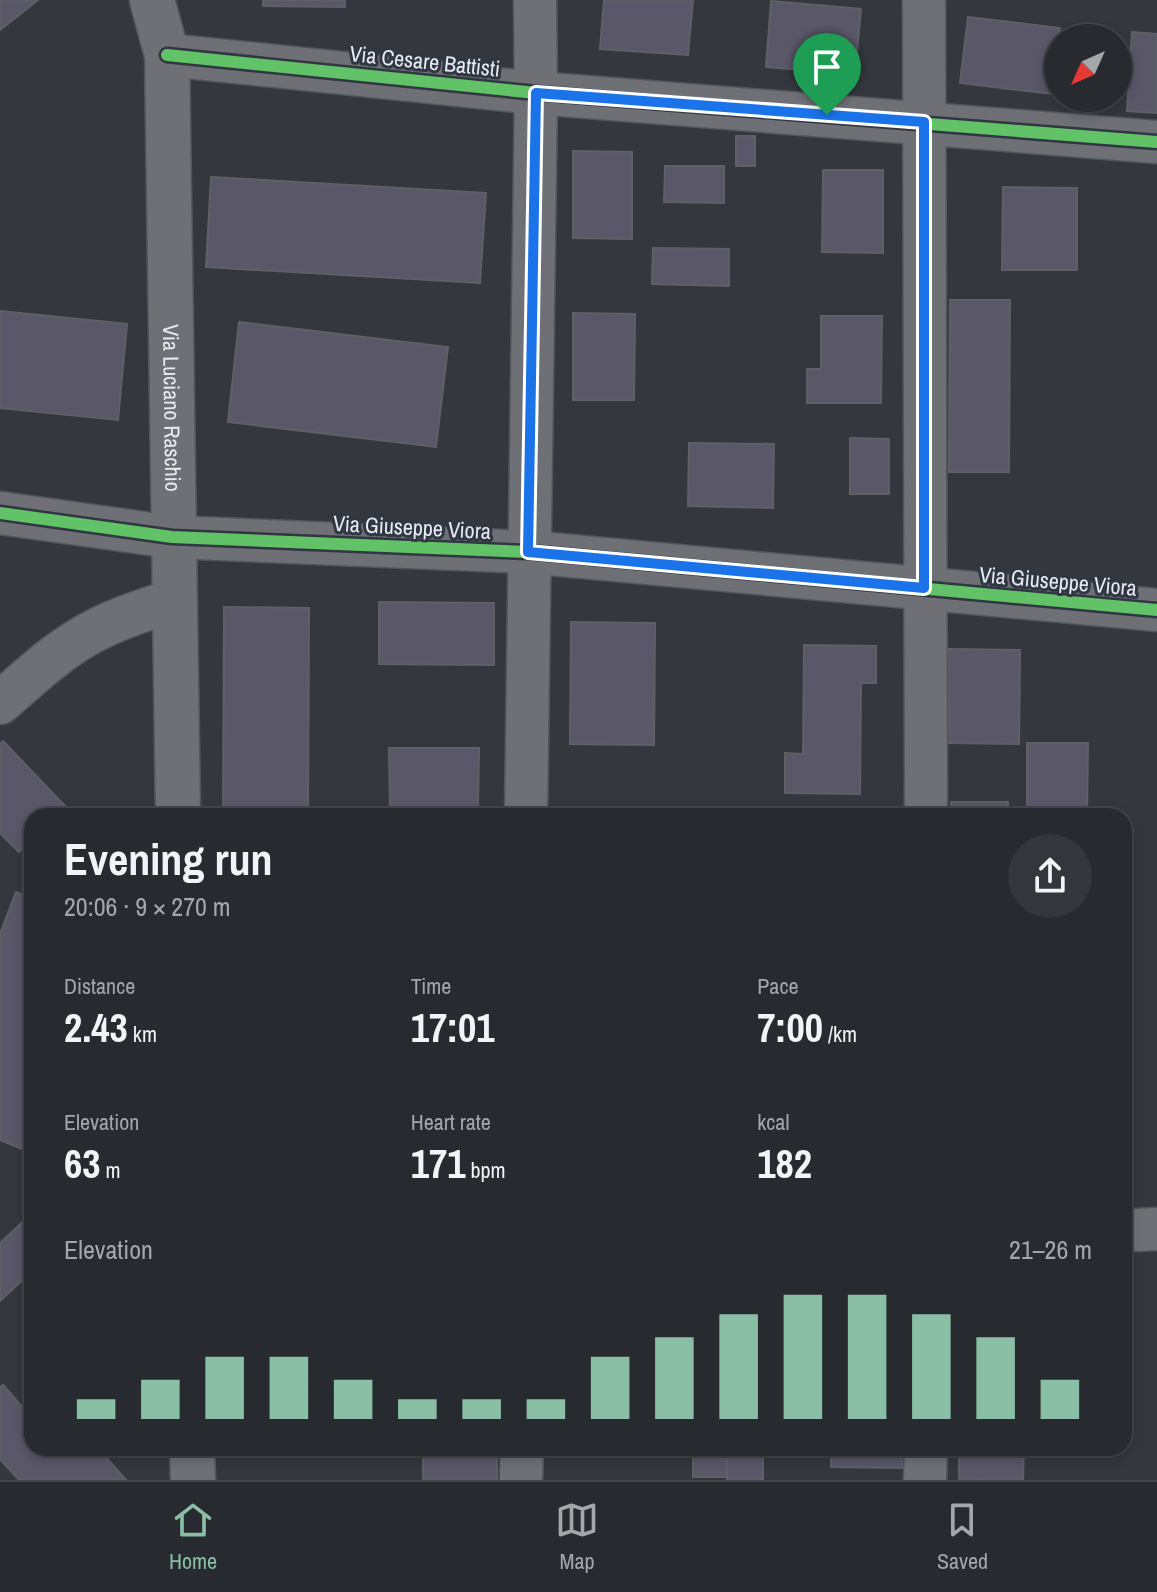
<!DOCTYPE html>
<html lang="en">
<head>
<meta charset="utf-8">
<style>
	body { margin:0; font-family:"Archivo Narrow",sans-serif; background:#33363a; color:#f1f3f6; height:100vh; display:flex; flex-direction:column; font-size:30px; white-space:nowrap }
	* { box-sizing:border-box; margin:0 }
	p { font-size:26px; color:#a4a7aa }
	.icon { flex:none; width:44px; height:44px; fill:none; stroke:currentColor; stroke-width:2; stroke-linecap:round; stroke-linejoin:round }
	.map { position:relative; flex:1; overflow:hidden }
	.side { position:absolute; left:24px; top:808px; width:1108px; height:648px; display:flex; flex-direction:column; background:#272a2e; border-radius:24px; box-shadow:0 4px 12px #0003,0 0 0 2px #43464a }
	.side>* { flex:none }
	.needle { width:52px; rotate:225deg }
	.controls { position:absolute; left:1044px; top:24px; display:grid; gap:16px }
	.controls a { display:grid; place-items:center; width:88px; height:88px; border-radius:50%; background:#272a2e; box-shadow:0 4px 12px #0003,0 0 0 2px #43464a; font-size:40px }
	.pin { position:absolute; display:grid; place-items:center; width:68px; height:68px; color:#fff; margin:-82px -34px; border-radius:50% 50% 50% 0; rotate:-45deg; box-shadow:0 0 8px #0007 }
	.pin .icon { rotate:45deg }
	.round { display:grid; place-items:center; flex:none; width:84px; height:84px; border-radius:42px; background:#33363a }
	.headline { display:flex; align-items:center; justify-content:space-between; height:136px; padding:0 40px }
	h1 { font-size:44px; font-weight:800; line-height:60px }
	.stats { display:grid; grid-template-columns:repeat(3,1fr); gap:12px; height:136px; padding:8px 40px }
	.stats div { display:grid; align-content:center }
	.stats b { font-size:40px; font-weight:800 }
	.stats small { font-size:22px; font-weight:400 }
	.stats p { font-size:22px }
	.chart { height:224px; padding:16px 40px }
	.chart p { display:flex; justify-content:space-between }
	.chart svg { width:100%; height:144px; margin-top:8px; stroke:#8abfa5; stroke-width:6 }
	.dock { display:flex; justify-content:space-around; align-items:center; height:112px; border-top:2px solid #43464a; background:#272a2e; font-size:22px; color:#a4a7aa }
	.dock a { display:grid; justify-items:center; gap:4px }
	.dock .current { color:#8abfa5 }
	.map>svg:first-child { display:block }
	.building { fill:#595768; stroke:#5f6066; stroke-width:2 }
	.lines { fill:none; stroke-linecap:round; stroke-linejoin:round }
	.minor-casing { stroke:#52555a; stroke-width:45 }
	.tertiary-casing { stroke:#52555a; stroke-width:47 }
	.minor { stroke:#6e7075; stroke-width:42 }
	.tertiary { stroke:#6e7075; stroke-width:44 }
	.cycleway-casing { stroke:#303742; stroke-width:17 }
	.cycleway { stroke:#61c268; stroke-width:12 }
	.route-casing { stroke:#fff; stroke-width:16 }
	.route { stroke:#1a73e8; stroke-width:10 }
	.labels { text-anchor:middle; dominant-baseline:central; stroke-width:6; stroke-linejoin:round; paint-order:stroke }
	.street-label { font-size:22px; fill:#e6ebf2; stroke:#303742 }
</style>
</head>
<body>
<div class="map">
<svg width="1157" height="1480" viewBox="0 0 1157 1480">
	<rect width="100%" height="100%" fill="#34383e"/>
	<g class="building">
		<path d="M 0,0 L 38,0 L 0,30 Z"/>
		<path d="M 263,0 L 345,0 L 345,7 L 263,6 Z"/>
		<path d="M 604,0 L 693,0 L 688,55 L 600,49 Z"/>
		<path d="M 771,1 L 861,9 L 855,74 L 766,67 Z"/>
		<path d="M 968,17 L 1060,28 L 1052,94 L 960,83 Z"/>
		<path d="M 1132,32 L 1157,34 L 1157,113 L 1127,111 Z"/>
		<rect x="736" y="136" width="19" height="30"/>
		<path d="M 573,151 L 632,152 L 632,239 L 573,238 Z"/>
		<path d="M 665,166 L 724,166 L 724,203 L 664,202 Z"/>
		<path d="M 823,170 L 883,170 L 883,253 L 822,252 Z"/>
		<path d="M 211,177 L 486,193 L 480,283 L 206,267 Z"/>
		<path d="M 1003,187 L 1077,188 L 1077,270 L 1002,270 Z"/>
		<path d="M 653,248 L 729,249 L 729,286 L 652,284 Z"/>
		<path d="M 950,300 L 1010,300 L 1009,472 L 949,472 Z"/>
		<path d="M 0,311 L 127,324 L 118,420 L 0,408 Z"/>
		<path d="M 573,313 L 635,314 L 634,400 L 573,400 Z"/>
		<path d="M 821,316 L 882,316 L 881,403 L 807,403 L 807,369 L 821,369 Z"/>
		<path d="M 239,322 L 448,347 L 436,447 L 228,422 Z"/>
		<path d="M 850,438 L 889,439 L 889,494 L 850,494 Z"/>
		<path d="M 689,443 L 774,444 L 773,508 L 688,506 Z"/>
		<path d="M 379,602 L 494,603 L 494,665 L 379,664 Z"/>
		<path d="M 224,607 L 309,608 L 308,816 L 223,816 Z"/>
		<path d="M 571,622 L 655,623 L 654,745 L 570,744 Z"/>
		<path d="M 804,645 L 876,646 L 876,683 L 861,683 L 860,794 L 785,793 L 785,753 L 803,754 Z"/>
		<path d="M 948,649 L 1020,650 L 1019,744 L 948,743 Z"/>
		<path d="M 3,741 L 66,807 L 57,816 L 32,816 L 32,840 L 19,852 L 0,833 L 0,744 Z"/>
		<path d="M 1027,743 L 1088,743 L 1087,816 L 1027,816 Z"/>
		<path d="M 389,748 L 479,748 L 478,809 L 390,808 Z"/>
		<rect x="951" y="802" width="57" height="14"/>
		<path d="M 576,809 L 670,810 L 670,816 L 576,816 Z"/>
		<path d="M 16,892 L 32,898 L 32,1153 L 0,1140 L 0,934 Z"/>
		<path d="M 32,1213 L 32,1271 L 0,1301 L 0,1243 Z"/>
		<path d="M 3,1385 L 32,1418 L 32,1448 L 98,1448 L 126,1480 L 19,1480 L 0,1459 L 0,1387 Z"/>
		<rect x="423" y="1448" width="74" height="32"/>
		<rect x="693" y="1448" width="34" height="29"/>
		<rect x="727" y="1448" width="36" height="32"/>
		<path d="M 831,1448 L 902,1448 L 902,1468 L 831,1467 Z"/>
		<path d="M 959,1448 L 1024,1448 L 1023,1480 L 959,1479 Z"/>
	</g>
	<g class="lines">
		<g class="minor-casing">
			<g id="minor">
				<path d="M 924,0 L 926,816"/>
				<path d="M 167,55 L 536,93 L 1157,142"/>
				<path d="M 0,513 L 172,537 L 528,552 L 1157,610"/>
				<path d="M 0,703 C 30,677 60,648 96,630 C 121,617 146,609 173,601"/>
				<path d="M 526,816 L 536,93 L 535,0"/>
				<path d="M 1137,1230 L 1157,1229"/>
				<path d="M 521,1480 L 522,1448"/>
				<path d="M 925,1480 L 926,1448"/>
			</g>
		</g>
		<g class="tertiary-casing">
			<g id="tertiary">
				<path id="s1" d="M 152,0 L 167,55 L 178,816"/>
				<path d="M 192,1448 L 193,1480"/>
			</g>
		</g>
		<use href="#minor" class="minor"/>
		<use href="#tertiary" class="tertiary"/>
		<g class="cycleway-casing">
			<g id="cycleway">
				<path d="M 167,55 L 536,93 L 1157,142"/>
				<path d="M 0,513 L 172,537 L 528,552 L 1157,610"/>
			</g>
		</g>
		<use href="#cycleway" class="cycleway"/>
	</g>
	<g class="lines">
		<g class="route-casing">
			<path id="route" d="M 536,93 L 924,122 L 924,588 L 528,552 Z"/>
		</g>
		<use href="#route" class="route"/>
	</g>
	<g class="labels">
		<g class="street-label">
			<text transform="translate(425 61) rotate(6)">Via Cesare Battisti</text>
			<text stroke="none"><textPath href="#s1" startOffset="410">Via Luciano Raschio</textPath></text>
			<text transform="translate(412 527) rotate(3)">Via Giuseppe Viora</text>
			<text transform="translate(1058 581) rotate(5)">Via Giuseppe Viora</text>
		</g>
	</g>
</svg>
<div class="controls">
<a><svg class="needle" viewBox="-14 -14 28 28"><path d="M0-13l5 13h-10z" fill="#e53935"/><path d="M0 13l5-13h-10z" fill="#a4a7aa"/></svg></a>
</div>
<div class="pin" style="left:827px;top:115px;background:#1e9e55"><svg class="icon" aria-label="arrive" viewBox="0 0 24 24"><path d="M6 21V4h12l-3 4 3 4H6"/></svg></div>
<section class="side">
<div class="headline"><div><h1>Evening run</h1><p>20:06 · 9 × 270 m</p></div><a class="round"><svg class="icon" aria-label="share" viewBox="0 0 24 24"><path d="M12 15V3M7 8l5-5 5 5M5 13v7h14v-7"/></svg></a></div>
<div class="stats">
<div><p>Distance</p><b>2.43<small> km</small></b></div>
<div><p>Time</p><b>17:01</b></div>
<div><p>Pace</p><b>7:00<small> /km</small></b></div>
</div>
<div class="stats">
<div><p>Elevation</p><b>63<small> m</small></b></div>
<div><p>Heart rate</p><b>171<small> bpm</small></b></div>
<div><p>kcal</p><b>182</b></div>
</div>
<div class="chart"><p><span>Elevation</span>21–26 m</p>
<svg viewBox="0 0 160 44" preserveAspectRatio="none"><path d="M5 44V38M15 44V32M25 44V25M35 44V25M45 44V32M55 44V38M65 44V38M75 44V38M85 44V25M95 44V19M105 44V12M115 44V6M125 44V6M135 44V12M145 44V19M155 44V32"/></svg>
</div>
</section>
</div>
<nav class="dock">
<a class="current"><svg class="icon" aria-label="home" viewBox="0 0 24 24"><path d="M3 11l9-7 9 7M6 9v11h12V9"/></svg>Home</a>
<a><svg class="icon" aria-label="map" viewBox="0 0 24 24"><path d="M3 6l6-2 6 2 6-2v14l-6 2-6-2-6 2zM9 4v14M15 6v14"/></svg>Map</a>
<a><svg class="icon" aria-label="saved" viewBox="0 0 24 24"><path d="M7 4h10v16l-5-4-5 4z"/></svg>Saved</a>
</nav>
</body>
</html>
